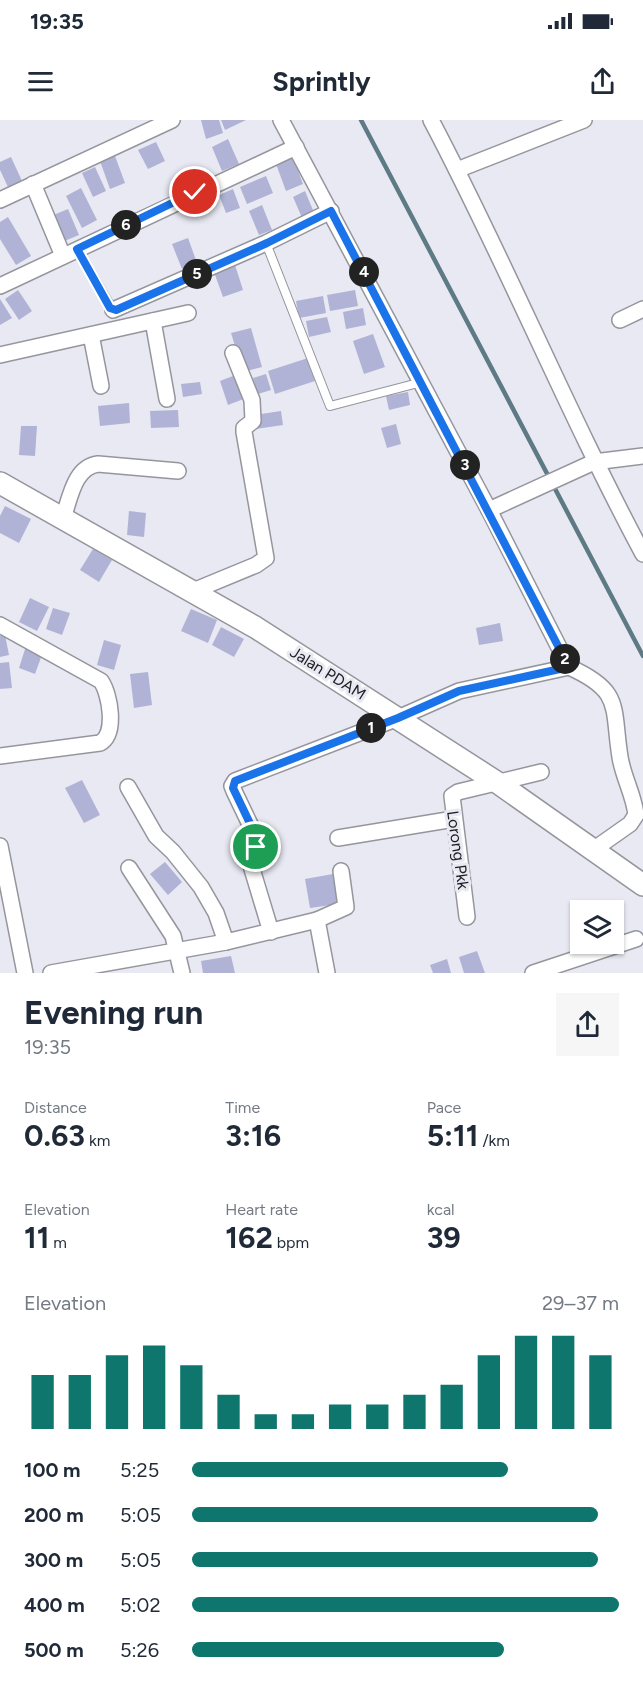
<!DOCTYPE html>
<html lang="en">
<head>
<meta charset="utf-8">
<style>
	body { margin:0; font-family:Figtree,sans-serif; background:#f6f6f7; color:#1f2937; height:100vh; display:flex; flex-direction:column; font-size:22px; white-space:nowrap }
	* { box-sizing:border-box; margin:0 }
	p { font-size:20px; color:#747a83 }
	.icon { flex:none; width:33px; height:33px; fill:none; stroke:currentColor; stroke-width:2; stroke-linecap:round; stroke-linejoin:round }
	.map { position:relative; height:853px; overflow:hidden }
	.sheet { display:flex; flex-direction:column; background:#fff; flex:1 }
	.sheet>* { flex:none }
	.controls { position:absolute; left:570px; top:780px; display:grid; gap:12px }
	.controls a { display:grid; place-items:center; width:54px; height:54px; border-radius:0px; background:#fff; box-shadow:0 2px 4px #0004; font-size:30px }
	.pin { position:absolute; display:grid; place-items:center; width:51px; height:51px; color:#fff; margin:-26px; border:3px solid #fff; border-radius:50%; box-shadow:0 2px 6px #0007 }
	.km { position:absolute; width:30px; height:30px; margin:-15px; border-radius:50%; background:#222; color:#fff; font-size:16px; line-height:30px; text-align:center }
	.round { display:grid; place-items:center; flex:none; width:63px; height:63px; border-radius:0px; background:#f6f6f7 }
	.summary { display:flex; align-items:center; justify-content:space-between; height:102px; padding:0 24px }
	h1 { font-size:33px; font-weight:700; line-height:45px }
	.stats { display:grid; grid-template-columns:repeat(3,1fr); gap:9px; height:102px; padding:6px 24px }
	.stats div { display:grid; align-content:center }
	.stats b { font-size:30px; font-weight:700 }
	.stats small { font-size:16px; font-weight:400 }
	.stats p { font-size:16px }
	.chart { height:168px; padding:12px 24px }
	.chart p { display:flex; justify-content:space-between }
	.chart svg { width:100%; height:108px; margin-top:6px; stroke:#0f766e; stroke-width:6 }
	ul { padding:0 24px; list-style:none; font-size:20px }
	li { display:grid; grid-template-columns:96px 72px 1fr; align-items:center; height:45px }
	li i { height:15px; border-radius:8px; background:#0f766e }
	.status { display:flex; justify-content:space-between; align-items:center; height:42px; padding:0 30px; background:#fff; direction:ltr }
	.status svg { height:16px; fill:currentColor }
	header { display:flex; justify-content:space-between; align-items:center; height:78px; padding:0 24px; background:#fff; font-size:27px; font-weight:700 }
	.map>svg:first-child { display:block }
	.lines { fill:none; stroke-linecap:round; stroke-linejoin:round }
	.stream { stroke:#5e7a85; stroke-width:4.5 }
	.building { fill:#b0b3d5 }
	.lane-casing { stroke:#95959d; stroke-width:10 }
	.street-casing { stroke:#95959d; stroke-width:18 }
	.secondary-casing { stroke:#95959d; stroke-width:24 }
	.lane { stroke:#fff; stroke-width:8 }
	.street { stroke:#fff; stroke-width:15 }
	.secondary { stroke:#fff; stroke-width:21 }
	.route-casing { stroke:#fff; stroke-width:12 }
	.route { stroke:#1a73e8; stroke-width:8 }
	.labels { text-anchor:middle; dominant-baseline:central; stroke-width:6; stroke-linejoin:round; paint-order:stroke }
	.street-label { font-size:16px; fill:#1e1e21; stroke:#e8e9f2 }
</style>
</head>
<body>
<div class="status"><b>19:35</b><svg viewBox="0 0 49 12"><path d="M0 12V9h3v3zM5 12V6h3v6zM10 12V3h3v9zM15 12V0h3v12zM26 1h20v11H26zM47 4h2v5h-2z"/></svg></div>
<header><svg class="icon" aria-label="menu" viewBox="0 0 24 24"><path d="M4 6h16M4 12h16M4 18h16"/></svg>Sprintly<svg class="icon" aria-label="share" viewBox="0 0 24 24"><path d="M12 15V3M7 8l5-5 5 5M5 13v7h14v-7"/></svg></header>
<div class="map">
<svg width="643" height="853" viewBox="0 0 643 853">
	<rect width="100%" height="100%" fill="#e8e9f2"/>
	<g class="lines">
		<path class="stream" d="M 361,0 L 643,536"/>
	</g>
	<g class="building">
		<path d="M 201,0 L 219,0 L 223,13 L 206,19 Z"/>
		<path d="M 221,0 L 246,0 L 225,10 Z"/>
		<path d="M 228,19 L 239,44 L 222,51 L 212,27 Z"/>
		<path d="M 156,22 L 165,41 L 148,49 L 138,30 Z"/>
		<path d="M 115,36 L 125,63 L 110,69 L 100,41 Z"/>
		<path d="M 11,37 L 22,61 L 8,67 L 0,50 L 0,42 Z"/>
		<path d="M 293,37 L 303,64 L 286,71 L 276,44 Z"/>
		<path d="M 95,47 L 106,71 L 93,77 L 82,53 Z"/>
		<path d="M 266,56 L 273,73 L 247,84 L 240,67 Z"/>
		<path d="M 81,68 L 97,100 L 82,108 L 66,76 Z"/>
		<path d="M 233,69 L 240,88 L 226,93 L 219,75 Z"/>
		<path d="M 305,71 L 315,95 L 303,100 L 293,77 Z"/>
		<path d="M 262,85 L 272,110 L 259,115 L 249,91 Z"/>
		<path d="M 68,89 L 79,115 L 62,122 L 51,96 Z"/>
		<path d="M 8,97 L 31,136 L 16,145 L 0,119 L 0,102 Z"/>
		<path d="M 188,118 L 197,143 L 182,149 L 172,124 Z"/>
		<path d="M 235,145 L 243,170 L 223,177 L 214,152 Z"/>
		<path d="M 18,170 L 32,191 L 19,200 L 5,179 Z"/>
		<path d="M 355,170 L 358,186 L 330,191 L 327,175 Z"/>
		<path d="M 323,176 L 326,193 L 299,198 L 296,181 Z"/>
		<path d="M 0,179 L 12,198 L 0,205 Z"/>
		<path d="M 363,188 L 366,205 L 346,209 L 343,192 Z"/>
		<path d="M 327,197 L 331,212 L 309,217 L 306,201 Z"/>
		<path d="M 251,208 L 262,247 L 243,252 L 231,213 Z"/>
		<path d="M 373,214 L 385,247 L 364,254 L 353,221 Z"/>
		<path d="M 308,238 L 315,261 L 275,274 L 268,251 Z"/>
		<path d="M 238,254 L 246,278 L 228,285 L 220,261 Z"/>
		<path d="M 266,254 L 271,270 L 258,274 L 253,258 Z"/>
		<path d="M 200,262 L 202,274 L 183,277 L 181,264 Z"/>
		<path d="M 408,272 L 410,285 L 389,290 L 386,276 Z"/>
		<path d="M 129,283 L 130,303 L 100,306 L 98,286 Z"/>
		<path d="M 178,290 L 179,307 L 151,308 L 150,291 Z"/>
		<path d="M 281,291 L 283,305 L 256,309 L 254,295 Z"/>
		<path d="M 396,304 L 401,324 L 387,328 L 381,308 Z"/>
		<path d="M 21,306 L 37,306 L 35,336 L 19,335 Z"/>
		<path d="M 5,386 L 31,399 L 19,423 L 0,413 L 0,396 Z"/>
		<path d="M 129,391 L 146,393 L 144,417 L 127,415 Z"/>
		<path d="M 93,429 L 112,440 L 99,462 L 80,450 Z"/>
		<path d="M 30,478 L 49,487 L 37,511 L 19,502 Z"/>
		<path d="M 53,488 L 70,493 L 62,515 L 46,509 Z"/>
		<path d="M 191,489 L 217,500 L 208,523 L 181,511 Z"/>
		<path d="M 500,503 L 503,521 L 479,525 L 476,508 Z"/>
		<path d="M 221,507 L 244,519 L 234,537 L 212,525 Z"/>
		<path d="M 5,515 L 9,535 L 0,537 L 0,516 Z"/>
		<path d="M 104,520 L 121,525 L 114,550 L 97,545 Z"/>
		<path d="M 26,526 L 43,532 L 35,554 L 19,548 Z"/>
		<path d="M 9,542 L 12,568 L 0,569 L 0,543 Z"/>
		<path d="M 148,552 L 152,585 L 134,588 L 130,554 Z"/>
		<path d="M 82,660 L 100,695 L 84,703 L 65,668 Z"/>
		<path d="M 165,742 L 182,762 L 168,775 L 150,754 Z"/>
		<path d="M 333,754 L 338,784 L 310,788 L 305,759 Z"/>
		<path d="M 477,831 L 485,853 L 464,853 L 459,837 Z"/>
		<path d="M 231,836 L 235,853 L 203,853 L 201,841 Z"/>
		<path d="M 447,839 L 451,853 L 433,853 L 430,845 Z"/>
	</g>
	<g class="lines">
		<g class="lane-casing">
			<g id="lane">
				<path d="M 266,123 L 330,286 L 422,262"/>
				<path d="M 77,129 L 113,190"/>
			</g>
		</g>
		<g class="street-casing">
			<g id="street">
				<path d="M 431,0 C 506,142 567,292 643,434"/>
				<path d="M 457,50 L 584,0"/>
				<path d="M 33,64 L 63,136"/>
				<path d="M 0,80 L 172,0"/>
				<path d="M 0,166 L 296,27"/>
				<path d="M 113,190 L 266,123 L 331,91"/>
				<path d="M 620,200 L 643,189"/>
				<path d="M 153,201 L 167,279"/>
				<path d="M 91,215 L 101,266"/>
				<path d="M 0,235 L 188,193"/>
				<path d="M 489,390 L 594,342 L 643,336"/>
				<path d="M 63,398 C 70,379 74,347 98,344 L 178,351"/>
				<path d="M 193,471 L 256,445 L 266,438 L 244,312 L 244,308 L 253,301 L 252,280 L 233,233"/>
				<path d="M 0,505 L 101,561 C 110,574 117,614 100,623 L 0,636"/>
				<path d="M 569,547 C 623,571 612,587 620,637 C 623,657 634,675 636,695 L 630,704 L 593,730"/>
				<path d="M 128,667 L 156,716 L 173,732 L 201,767 L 216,793 L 226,822"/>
				<path d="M 338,718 L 454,699"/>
				<path d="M 0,726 L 25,853"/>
				<path d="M 129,748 L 173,816 L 182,853"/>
				<path d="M 467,797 L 452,676 L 458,672 L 541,652"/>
				<path d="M 317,800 L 346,787 L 341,751"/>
				<path d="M 271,812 L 249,739 L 250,732 L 257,725 L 257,719 L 234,671 L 232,666 L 235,661 L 398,598 L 459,571 L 569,547 L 489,390 L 281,0"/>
				<path d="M 51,853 L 226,822 L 317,800 L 327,853"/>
				<path d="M 533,853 L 636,819"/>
			</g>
		</g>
		<g class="secondary-casing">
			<path id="secondary" d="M 0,363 L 255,507 L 498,663 L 643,765"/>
		</g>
		<use href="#lane" class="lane"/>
		<use href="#street" class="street"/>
		<use href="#secondary" class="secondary"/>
	</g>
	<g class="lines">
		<g class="route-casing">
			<path id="route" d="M 195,72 L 77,129 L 110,188 L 116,190 L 267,123 L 331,91 L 569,547 L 459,571 L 398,598 L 235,661 L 233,668 L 255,714 L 256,727"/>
		</g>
		<use href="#route" class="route"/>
	</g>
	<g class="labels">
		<g class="street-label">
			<text transform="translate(328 553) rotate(32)">Jalan PDAM</text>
			<text transform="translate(458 730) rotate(82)">Lorong Pkk</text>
		</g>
	</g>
</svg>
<div class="controls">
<a><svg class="icon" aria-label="layers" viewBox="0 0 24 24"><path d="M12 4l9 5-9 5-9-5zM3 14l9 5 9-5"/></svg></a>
</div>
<div class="pin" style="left:256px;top:727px;background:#1e9e55"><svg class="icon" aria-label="arrive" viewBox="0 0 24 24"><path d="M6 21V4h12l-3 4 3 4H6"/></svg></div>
<div class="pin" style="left:195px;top:72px;background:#d93025"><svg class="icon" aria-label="check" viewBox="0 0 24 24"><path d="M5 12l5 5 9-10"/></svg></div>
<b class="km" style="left:371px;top:608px">1</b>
<b class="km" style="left:565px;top:539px">2</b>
<b class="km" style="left:465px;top:345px">3</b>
<b class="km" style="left:364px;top:152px">4</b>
<b class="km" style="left:197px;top:154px">5</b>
<b class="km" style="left:126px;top:105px">6</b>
</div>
<section class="sheet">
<div class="summary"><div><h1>Evening run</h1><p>19:35</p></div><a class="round"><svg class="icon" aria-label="share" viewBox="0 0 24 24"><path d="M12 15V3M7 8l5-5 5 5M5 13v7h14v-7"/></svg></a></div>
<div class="stats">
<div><p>Distance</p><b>0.63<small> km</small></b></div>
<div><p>Time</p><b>3:16</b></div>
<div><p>Pace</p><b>5:11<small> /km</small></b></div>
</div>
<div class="stats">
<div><p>Elevation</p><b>11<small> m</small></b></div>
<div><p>Heart rate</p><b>162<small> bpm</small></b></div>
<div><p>kcal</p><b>39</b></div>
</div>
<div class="chart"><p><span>Elevation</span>29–37 m</p>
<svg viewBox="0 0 160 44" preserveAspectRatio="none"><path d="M5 44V22M15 44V22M25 44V14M35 44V10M45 44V18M55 44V30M65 44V38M75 44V38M85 44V34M95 44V34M105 44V30M115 44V26M125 44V14M135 44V6M145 44V6M155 44V14"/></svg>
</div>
<ul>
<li><b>100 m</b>5:25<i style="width:74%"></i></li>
<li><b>200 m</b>5:05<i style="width:95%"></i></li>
<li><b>300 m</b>5:05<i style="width:95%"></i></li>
<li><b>400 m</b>5:02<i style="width:100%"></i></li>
<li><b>500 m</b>5:26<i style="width:73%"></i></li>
</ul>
</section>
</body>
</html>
